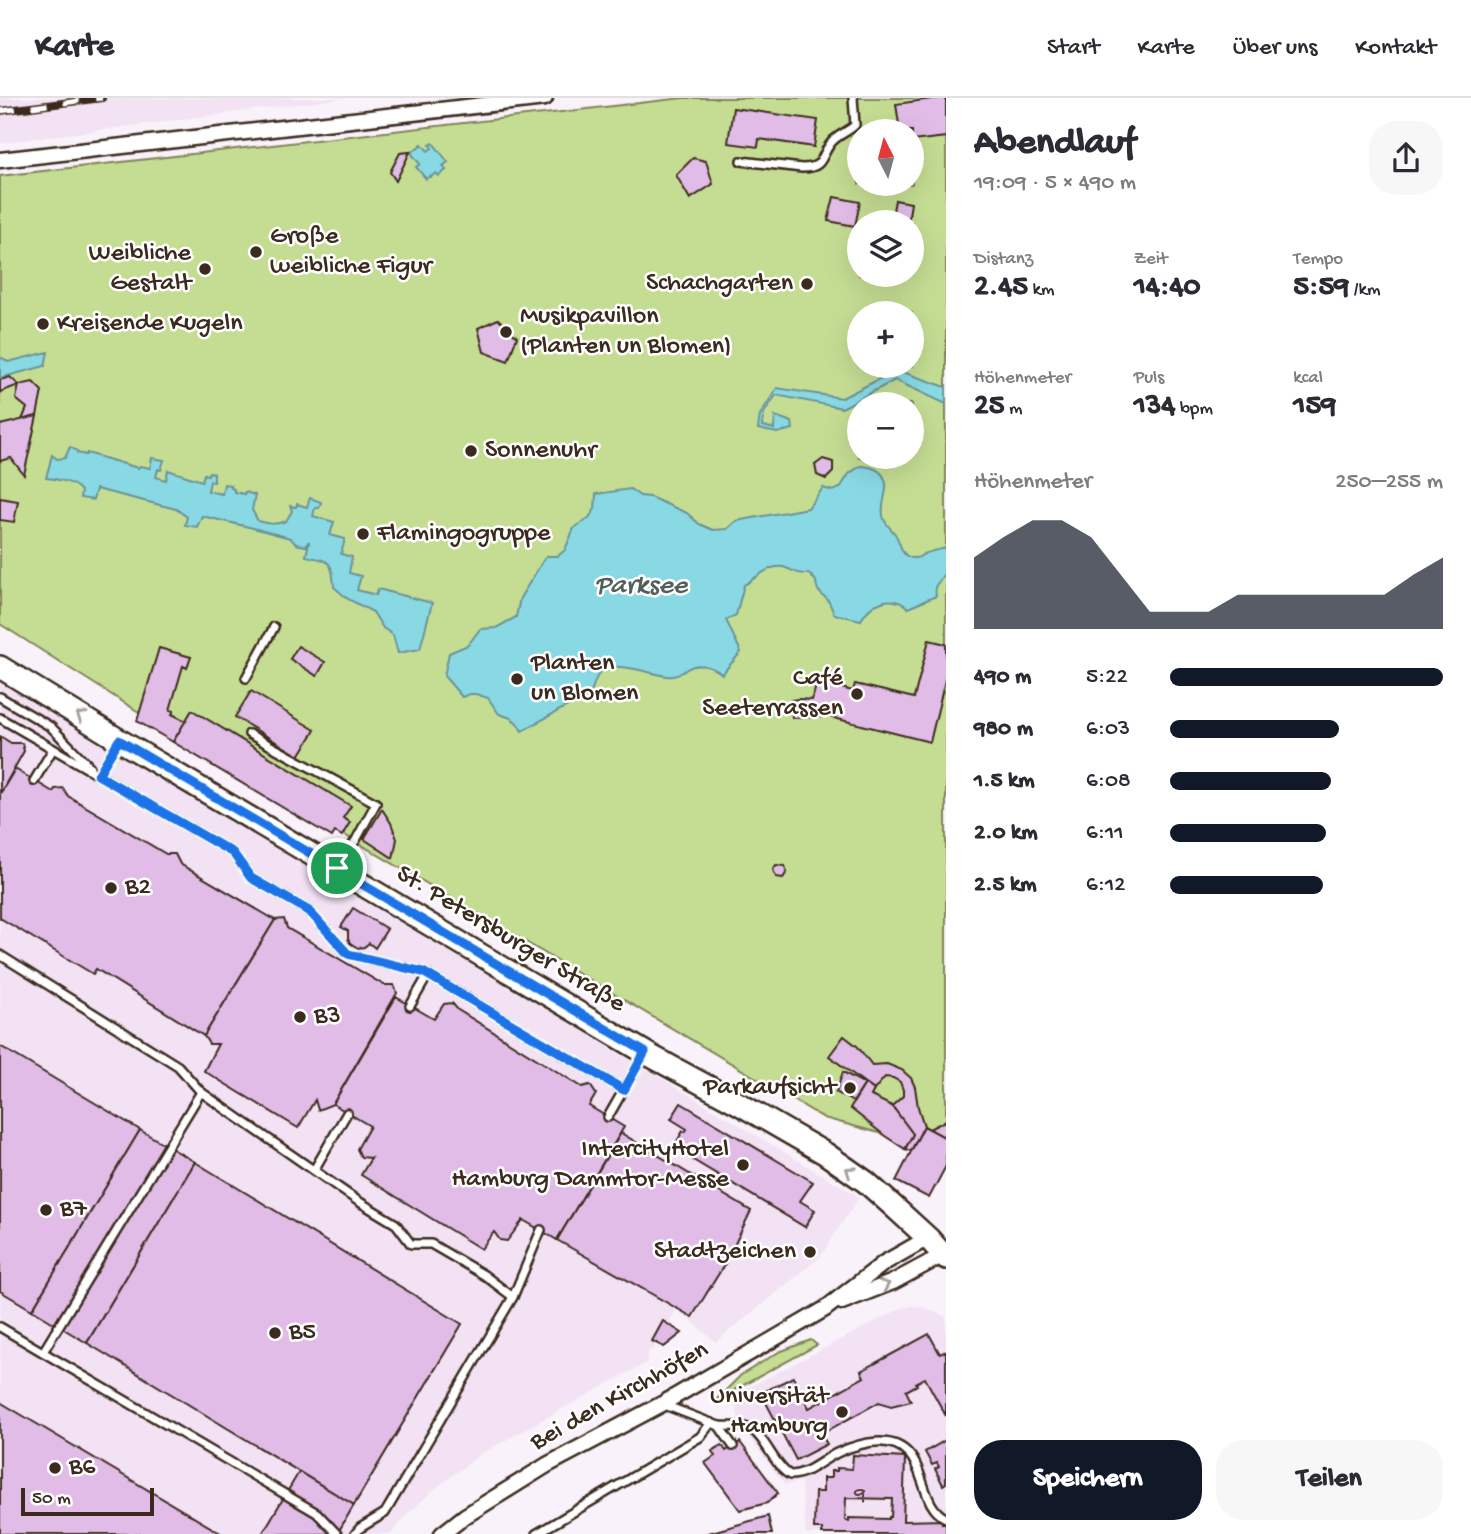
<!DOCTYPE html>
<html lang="de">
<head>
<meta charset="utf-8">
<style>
	body { margin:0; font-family:"Gochi Hand",sans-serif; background:#f7f7f7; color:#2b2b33; height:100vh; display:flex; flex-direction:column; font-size:26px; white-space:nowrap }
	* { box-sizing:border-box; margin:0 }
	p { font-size:23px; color:#7c7c81 }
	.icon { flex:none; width:38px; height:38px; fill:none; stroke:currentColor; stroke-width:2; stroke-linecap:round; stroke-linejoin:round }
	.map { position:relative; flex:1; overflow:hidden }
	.sheet { display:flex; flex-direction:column; background:#fff; width:525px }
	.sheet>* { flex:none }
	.needle { width:46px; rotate:354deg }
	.buttons { position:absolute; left:847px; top:21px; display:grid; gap:14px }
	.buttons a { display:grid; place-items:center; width:77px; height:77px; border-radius:50%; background:#fff; box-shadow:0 7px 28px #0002; font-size:35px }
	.scale { position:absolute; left:21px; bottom:18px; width:133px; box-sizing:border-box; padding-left:7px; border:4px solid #3b2a1e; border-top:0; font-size:19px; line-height:24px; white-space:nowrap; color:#3b2a1e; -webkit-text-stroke:5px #fff; paint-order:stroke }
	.pin { position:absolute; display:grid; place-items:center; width:60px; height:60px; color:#fff; margin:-30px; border:4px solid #fff; border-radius:50%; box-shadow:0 2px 7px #0007 }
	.round { display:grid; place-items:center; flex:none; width:74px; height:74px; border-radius:28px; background:#f7f7f7 }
	.head { display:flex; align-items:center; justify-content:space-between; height:119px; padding:0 28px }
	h1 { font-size:38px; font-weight:700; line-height:52px }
	.metrics { display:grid; grid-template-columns:repeat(3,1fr); gap:10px; height:119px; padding:7px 28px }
	.metrics div { display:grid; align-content:center }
	.metrics b { font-size:30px; font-weight:700 }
	.metrics small { font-size:19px; font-weight:400 }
	.metrics p { font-size:19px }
	.chart { height:196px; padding:14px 28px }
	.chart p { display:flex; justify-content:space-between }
	.chart svg { width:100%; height:126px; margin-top:7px; fill:#111827; opacity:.7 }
	.primary-button { display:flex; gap:14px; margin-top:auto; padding:14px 28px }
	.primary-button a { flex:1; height:80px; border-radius:28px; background:#111827; color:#fff; font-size:28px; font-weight:700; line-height:80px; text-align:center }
	.primary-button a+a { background:#f7f7f7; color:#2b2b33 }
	ul { padding:0 28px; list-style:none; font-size:23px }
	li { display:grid; grid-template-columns:112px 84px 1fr; align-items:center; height:52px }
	li i { height:18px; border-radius:9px; background:#111827 }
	header { display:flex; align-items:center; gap:42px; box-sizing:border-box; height:98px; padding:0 35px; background:#fff; border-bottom:2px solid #e1e1e2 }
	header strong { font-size:33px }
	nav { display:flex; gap:38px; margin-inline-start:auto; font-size:24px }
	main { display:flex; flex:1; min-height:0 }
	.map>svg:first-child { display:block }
	.built { fill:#f2e2f4 }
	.green { fill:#c5dd93; stroke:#808458; stroke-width:2; fill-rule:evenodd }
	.water { fill:#89d9e5; stroke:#6a9395; stroke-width:2 }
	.building { fill:#e1bce7; stroke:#3b2a1e; stroke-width:2; fill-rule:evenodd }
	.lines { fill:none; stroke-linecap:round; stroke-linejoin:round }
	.lane-casing { stroke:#3b2a1e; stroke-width:12 }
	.street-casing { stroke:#3b2a1e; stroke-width:19 }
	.secondary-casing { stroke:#3b2a1e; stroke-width:26 }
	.lane { stroke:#fff; stroke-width:7 }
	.street { stroke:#fff; stroke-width:14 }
	.secondary { stroke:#fff; stroke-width:21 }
	.rail-casing { stroke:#3b2a1e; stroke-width:8 }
	.rail { stroke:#fff; stroke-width:5; stroke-dasharray:16; stroke-linecap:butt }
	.oneway { stroke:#a79f9a }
	.route-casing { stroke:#fff; stroke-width:14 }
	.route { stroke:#1a73e8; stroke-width:9 }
	.poi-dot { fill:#3b2a1e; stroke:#fff; stroke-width:2.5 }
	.labels { text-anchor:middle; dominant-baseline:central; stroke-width:5; stroke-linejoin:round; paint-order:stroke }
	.number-label { font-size:23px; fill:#644e50 }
	.poi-label { font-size:26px; fill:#3b2a1e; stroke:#fff; text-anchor:start }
	.street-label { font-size:26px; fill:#3b2a1e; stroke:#fff }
	.water-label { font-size:28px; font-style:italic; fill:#525f5a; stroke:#fff }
</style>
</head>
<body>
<header>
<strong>Karte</strong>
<nav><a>Start</a><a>Karte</a><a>Über uns</a><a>Kontakt</a></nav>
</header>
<main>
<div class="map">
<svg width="946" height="1436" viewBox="0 0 946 1436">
	<rect width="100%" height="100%" fill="#f9f2fa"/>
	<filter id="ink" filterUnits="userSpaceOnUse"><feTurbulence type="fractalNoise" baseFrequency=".0143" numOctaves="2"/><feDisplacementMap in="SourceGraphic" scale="14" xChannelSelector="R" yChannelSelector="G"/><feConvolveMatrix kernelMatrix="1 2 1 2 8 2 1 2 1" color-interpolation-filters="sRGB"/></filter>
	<g filter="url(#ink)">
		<g class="built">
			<path d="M 0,0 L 345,0 L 0,45 Z"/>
			<path d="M 0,584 L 859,1099 L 820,1159 L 716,1244 L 677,1211 L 652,1253 L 650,1252 L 646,1260 L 648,1261 L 646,1265 L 482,1355 L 432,1393 L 407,1417 L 391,1436 L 0,1436 Z"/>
			<path d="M 912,1208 L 923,1209 L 946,1219 L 946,1436 L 806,1436 L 801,1383 L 785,1387 L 742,1330 L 732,1298 L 902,1210 Z"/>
		</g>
		<g class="green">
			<path d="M 683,0 L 946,0 L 946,1066 L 905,1042 L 824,1020 L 175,637 L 0,526 L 0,78 ZM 859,33 L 912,33 L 912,86 L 859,86 ZM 859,124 L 912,124 L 912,177 L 859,177 ZM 859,215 L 912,215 L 912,268 L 859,268 ZM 859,306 L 912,306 L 912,359 L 859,359 Z"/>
			<path d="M 811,1242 L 817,1247 L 716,1302 L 741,1277 L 779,1254 Z"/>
		</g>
		<g class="water">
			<path d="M 433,45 L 448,64 L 443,68 L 446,72 L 439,78 L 436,75 L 431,79 L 430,78 L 426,81 L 416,69 L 420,66 L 411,55 L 422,46 L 428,53 L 432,50 L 430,47 Z"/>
			<path d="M 48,254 L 45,268 L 0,280 L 0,261 L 3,260 L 8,264 Z"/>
			<path d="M 897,272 L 946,289 L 946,306 L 895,282 L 842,310 L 776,297 L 764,315 L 762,328 L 774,331 L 775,318 L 792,324 L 793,331 L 777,335 L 758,331 L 760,317 L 777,290 L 842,300 Z"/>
			<path d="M 70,349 L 77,353 L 77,355 L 86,357 L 87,355 L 138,370 L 140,368 L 150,370 L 152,360 L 164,362 L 161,372 L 158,371 L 156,379 L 166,382 L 168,372 L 202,383 L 204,376 L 208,377 L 209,374 L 214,375 L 214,384 L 210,383 L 208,393 L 222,396 L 224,386 L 231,387 L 231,390 L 234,391 L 234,394 L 244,396 L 245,394 L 255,397 L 252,412 L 258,423 C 268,426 276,427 286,423 L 292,413 L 290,408 L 296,409 L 297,406 L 307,409 L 310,400 L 321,404 L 319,410 L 315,410 L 313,418 L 334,424 L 330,437 L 345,441 L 341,456 L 352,459 L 349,475 L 361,478 L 357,492 L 376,497 L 378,491 L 432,505 L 420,551 L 398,555 L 393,537 L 383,530 L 373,514 L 348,501 L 334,489 C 332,463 331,463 306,458 L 309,444 L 308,444 L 306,448 L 296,446 L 290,440 L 253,430 L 202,418 L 197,429 L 185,427 L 187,419 L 176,411 L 96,391 L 93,402 L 80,400 L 81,393 C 73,383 59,382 46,380 L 52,357 L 57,361 L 65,360 Z"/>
			<path d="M 860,368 C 868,368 875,369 881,375 C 893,388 880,402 883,417 C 884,426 890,429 895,436 C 901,444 900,460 914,460 C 921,460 919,458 924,456 C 931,453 939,452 946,450 L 946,473 L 935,489 L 936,498 L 908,510 C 892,495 870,505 861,522 L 834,516 C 832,511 830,505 827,501 C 819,494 817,494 816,483 L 809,476 C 797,476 796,474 786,470 C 772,464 756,480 744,487 L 736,517 L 726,522 L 741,554 L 722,576 C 712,568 698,564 687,571 C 680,576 676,579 667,578 C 651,576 617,563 603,572 C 596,576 593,588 591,595 L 522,633 L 517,625 L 511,620 L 499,616 L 488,600 L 476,596 L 470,596 L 462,599 L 444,578 L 449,555 L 468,547 L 480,531 L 496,530 L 516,519 L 520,500 L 546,458 L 558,458 L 565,452 L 574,430 L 588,421 L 595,411 L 596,396 L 630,391 L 640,398 L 650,399 L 687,415 L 699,426 L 713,432 L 727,431 L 736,423 L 808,410 L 823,390 L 833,393 L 840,390 L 849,376 Z"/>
		</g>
		<g class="building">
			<path d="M 939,0 L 946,0 L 946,39 L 912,43 L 912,33 L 900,33 L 896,6 Z"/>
			<path d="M 733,10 L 818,22 L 814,49 L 759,41 L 758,49 L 728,45 Z"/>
			<path d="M 410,54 L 396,83 L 390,74 L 400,55 Z"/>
			<path d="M 693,60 L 706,63 L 713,86 L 690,101 L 676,77 Z"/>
			<path d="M 834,99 L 860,104 L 855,128 L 828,123 Z"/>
			<path d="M 895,102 L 911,105 L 908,124 L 891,124 Z"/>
			<path d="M 498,221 L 517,239 L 508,263 L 484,254 L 478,230 Z"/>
			<path d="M 10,279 L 19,287 L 0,294 L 0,282 Z"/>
			<path d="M 33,284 L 42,293 L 37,318 L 22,322 L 27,310 L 16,301 L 19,287 Z"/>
			<path d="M 37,318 L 24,377 L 11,360 L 0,363 L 0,327 Z"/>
			<path d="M 823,361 L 833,364 L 833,374 L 826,381 L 817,377 L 815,367 Z"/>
			<path d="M 0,400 L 18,403 L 14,424 L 0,422 Z"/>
			<path d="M 929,542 L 946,546 L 946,578 L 930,644 L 822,617 L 822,619 L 792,620 L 791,602 L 798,601 L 812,602 L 817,584 L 853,593 L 855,586 L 914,600 Z"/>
			<path d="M 298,548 L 325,564 L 317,578 L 290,561 Z"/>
			<path d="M 159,550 L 191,559 L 187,570 L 183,568 L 170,612 L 174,613 L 172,616 L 186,623 L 173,644 L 137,623 Z"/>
			<path d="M 251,593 L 315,632 L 299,658 L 235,619 Z"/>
			<path d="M 192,612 L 351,708 L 343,720 L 350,724 L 342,738 L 335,734 L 332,739 L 173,644 Z"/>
			<path d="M 0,638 L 11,645 L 22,645 L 24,653 L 0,696 Z"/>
			<path d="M 15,671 L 53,694 L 55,691 L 63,690 L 68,698 L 166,756 L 175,756 L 180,766 L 275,822 L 204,938 L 96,871 L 93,876 L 0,820 L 0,696 Z"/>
			<path d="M 382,711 L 391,725 L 397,741 L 393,760 L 364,741 Z"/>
			<path d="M 776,767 L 785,768 L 787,774 L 783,780 L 776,779 L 773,772 Z"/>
			<path d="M 353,810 L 387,831 L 375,850 L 369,845 L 364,849 L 358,850 L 350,845 L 348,841 L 348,833 L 341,829 Z"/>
			<path d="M 284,821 L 287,830 L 384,887 L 394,887 L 397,895 L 333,1006 L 318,1012 L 315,1002 L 298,1030 L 204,973 L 218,946 L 209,946 L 204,938 L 275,822 Z"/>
			<path d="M 396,899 L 434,921 L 444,906 L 452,905 L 458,912 L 582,989 L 590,987 L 596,996 L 589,1008 L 624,1029 L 557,1142 L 523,1122 L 507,1143 L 500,1142 L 494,1134 L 481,1151 L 361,1077 L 371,1060 L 361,1059 L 357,1051 L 370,1028 L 333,1006 Z"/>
			<path d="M 844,938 L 857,948 L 872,967 L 887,966 L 902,972 L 911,980 L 915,989 L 918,1009 L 924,1028 L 911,1053 L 905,1051 L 913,1036 L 892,1008 L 903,998 L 903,992 L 900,984 L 893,980 L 885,979 L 874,992 L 829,958 Z"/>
			<path d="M 0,948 L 140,1032 L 32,1212 L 0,1193 Z"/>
			<path d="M 843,974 L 865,986 L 853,1004 L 836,994 Z"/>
			<path d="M 865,986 L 874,992 L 871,998 L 892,1008 L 913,1036 L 905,1051 L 885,1038 L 850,1010 Z"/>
			<path d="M 681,1005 L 813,1084 L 800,1103 L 815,1112 L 805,1129 L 673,1050 L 683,1033 L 685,1034 L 687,1031 L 671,1021 Z"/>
			<path d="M 946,1022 L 946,1040 L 929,1031 L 939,1026 Z"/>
			<path d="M 924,1028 L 946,1040 L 946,1068 L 929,1100 L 896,1083 Z"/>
			<path d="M 140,1032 L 195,1064 L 87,1245 L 32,1212 Z"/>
			<path d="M 621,1035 L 751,1113 L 726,1164 L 692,1219 L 557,1142 Z"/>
			<path d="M 195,1064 L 462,1226 L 354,1407 L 87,1245 Z"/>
			<path d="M 663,1223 L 682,1235 L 664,1249 L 652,1243 Z"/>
			<path d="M 929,1236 L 940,1256 L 946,1253 L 946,1318 L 925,1280 L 916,1285 L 917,1287 L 906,1293 L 911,1303 L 891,1308 L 879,1304 L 821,1336 L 827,1346 L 796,1362 L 761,1295 L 793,1279 L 809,1310 L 864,1279 L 861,1273 Z"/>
			<path d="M 0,1304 L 222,1436 L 0,1436 Z"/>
			<path d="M 946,1342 L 946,1385 L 943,1387 L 935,1371 L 939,1369 L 937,1365 L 932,1367 L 925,1354 Z"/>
			<path d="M 740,1344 L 778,1395 L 767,1405 L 740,1412 L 705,1365 L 715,1358 L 712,1353 L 722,1347 L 726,1353 Z"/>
			<path d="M 853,1357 L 905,1360 L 903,1423 L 943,1422 L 942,1425 L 946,1425 L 946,1436 L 822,1436 L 822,1431 L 814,1431 L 815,1394 L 823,1394 L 823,1380 L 831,1380 L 831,1373 L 837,1373 L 837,1370 L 852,1371 ZM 846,1400 L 892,1401 L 891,1419 L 889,1419 L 889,1421 L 849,1420 L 849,1423 L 845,1422 Z"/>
			<path d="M 299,1374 L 354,1407 L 337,1436 L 262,1436 Z"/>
			<path d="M 768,1418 L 772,1436 L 705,1436 Z"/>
		</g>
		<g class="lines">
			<g class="lane-casing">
				<g id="lane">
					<path d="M 741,63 L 802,70 C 825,70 820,58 831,45 C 837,37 848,34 855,27 L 853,0"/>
					<path d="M 246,580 L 274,529"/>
					<path d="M 0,599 L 51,629 L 90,669"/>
					<path d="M 0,620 L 233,755 L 251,780 L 309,813 L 348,856 L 423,874 L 624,992"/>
					<path d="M 249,636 L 376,705 L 356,742 L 337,770"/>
					<path d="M 98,677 L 117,645"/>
					<path d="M 34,683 L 53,651"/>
					<path d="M 0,857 L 178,968 L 201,994 L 358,1103 L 396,1126 L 411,1146 L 431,1146 L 484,1177 L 513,1199 L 541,1132"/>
					<path d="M 410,908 L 428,877"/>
					<path d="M 608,1019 L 643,958"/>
					<path d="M 314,1072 L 347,1015"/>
					<path d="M 0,1229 L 317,1415 L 337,1436"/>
					<path d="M 43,1254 L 201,994"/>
					<path d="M 662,1306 L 719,1328 L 733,1348"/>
					<path d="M 719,1328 C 728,1329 740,1327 748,1330 C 764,1335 774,1369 790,1377 C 808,1377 823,1361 839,1354 C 860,1345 892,1336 909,1356 C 925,1374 923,1410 946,1420"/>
					<path d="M 355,1436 L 360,1430 L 385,1415 L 513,1199"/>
					<path d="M 536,1436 L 700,1339 L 711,1325"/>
				</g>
			</g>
			<g class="street-casing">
				<g id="street">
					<path d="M 0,62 L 545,0"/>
					<path d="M 842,1204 L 893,1184 L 943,1157"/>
					<path d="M 442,1436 L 465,1418 L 547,1367 L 662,1306 L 825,1211 L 884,1165 L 928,1140"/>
				</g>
			</g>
			<g class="secondary-casing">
				<path id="secondary" d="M 0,569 L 119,642 L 651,958 L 736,1004 L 826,1056 L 866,1084 L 893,1108 L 928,1140 L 946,1160"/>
			</g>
			<use href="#lane" class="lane"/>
			<use href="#street" class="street"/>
			<use href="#secondary" class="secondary"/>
			<g class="rail-casing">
				<path id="rail" d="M 0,13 L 102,0"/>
			</g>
			<use href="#rail" class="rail"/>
		</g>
		<defs><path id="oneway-chevron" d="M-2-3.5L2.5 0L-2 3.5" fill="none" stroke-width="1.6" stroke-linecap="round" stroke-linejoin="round" transform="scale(1.75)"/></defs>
		<g class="oneway">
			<use href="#oneway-chevron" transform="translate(81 618) rotate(-149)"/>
			<use href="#oneway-chevron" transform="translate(850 1073) rotate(-145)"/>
			<use href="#oneway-chevron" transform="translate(885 1187) rotate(-23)"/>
		</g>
	</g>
	<g class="lines" filter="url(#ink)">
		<g class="route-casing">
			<path id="route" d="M 119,642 L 645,954 L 624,992 L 423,874 L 348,856 L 309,813 L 251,780 L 233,755 L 98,677 Z"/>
		</g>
		<use href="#route" class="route"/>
	</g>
	<g class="poi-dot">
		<circle cx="256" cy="154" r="7"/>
		<circle cx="205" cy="171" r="7"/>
		<circle cx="807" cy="186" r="7"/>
		<circle cx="43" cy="226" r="7"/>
		<circle cx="506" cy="234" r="7"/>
		<circle cx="471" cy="353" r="7"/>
		<circle cx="363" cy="436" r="7"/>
		<circle cx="517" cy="581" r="7"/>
		<circle cx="857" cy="596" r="7"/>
		<circle cx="111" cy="790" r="7"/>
		<circle cx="300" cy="919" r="7"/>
		<circle cx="850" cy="990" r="7"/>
		<circle cx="743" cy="1067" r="7"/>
		<circle cx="46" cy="1112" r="7"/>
		<circle cx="810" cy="1154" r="7"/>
		<circle cx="275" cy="1235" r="7"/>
		<circle cx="842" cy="1314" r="7"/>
		<circle cx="55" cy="1370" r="7"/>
	</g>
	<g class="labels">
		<g class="number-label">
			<text x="860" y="1397">9</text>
		</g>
		<g class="poi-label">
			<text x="270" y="139">Große<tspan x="270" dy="30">weibliche Figur</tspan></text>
			<text x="191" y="156" text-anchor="end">Weibliche<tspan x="191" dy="30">Gestalt</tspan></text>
			<text x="793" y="186" text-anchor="end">Schachgarten</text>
			<text x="520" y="219">Musikpavillon<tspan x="520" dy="30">(Planten un Blomen)</tspan></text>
			<text x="57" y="226">Kreisende Kugeln</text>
			<text x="485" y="353">Sonnenuhr</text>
			<text x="377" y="436">Flamingogruppe</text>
			<text x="531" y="566">Planten<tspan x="531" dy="30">un Blomen</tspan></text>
			<text x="843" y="581" text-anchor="end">Café<tspan x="843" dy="30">Seeterrassen</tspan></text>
			<text x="125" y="790">B2</text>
			<text x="314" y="919">B3</text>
			<text x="836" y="990" text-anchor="end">Parkaufsicht</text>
			<text x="729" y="1052" text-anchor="end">IntercityHotel<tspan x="729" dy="30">Hamburg Dammtor-Messe</tspan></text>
			<text x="60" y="1112">B7</text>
			<text x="796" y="1154" text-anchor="end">Stadtzeichen</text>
			<text x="289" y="1235">B5</text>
			<text x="828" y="1299" text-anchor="end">Universität<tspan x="828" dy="30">Hamburg</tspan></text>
			<text x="69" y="1370">B6</text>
		</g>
		<g class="street-label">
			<text transform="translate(510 842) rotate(31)">St. Petersburger Straße</text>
			<text transform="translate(620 1299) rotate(-29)">Bei den Kirchhöfen</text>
		</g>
		<g class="water-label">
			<text x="641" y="488">Parksee</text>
		</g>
	</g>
</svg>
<div class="buttons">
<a><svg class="needle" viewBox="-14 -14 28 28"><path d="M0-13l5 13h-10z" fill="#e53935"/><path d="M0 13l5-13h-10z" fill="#7c7c81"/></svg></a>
<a><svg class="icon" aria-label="layers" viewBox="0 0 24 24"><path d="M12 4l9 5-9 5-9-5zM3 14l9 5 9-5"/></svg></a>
<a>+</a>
<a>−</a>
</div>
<div class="scale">50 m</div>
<div class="pin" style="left:337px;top:770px;background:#1e9e55"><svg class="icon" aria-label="arrive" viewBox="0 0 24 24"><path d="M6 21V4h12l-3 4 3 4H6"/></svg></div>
</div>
<section class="sheet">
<div class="head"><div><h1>Abendlauf</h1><p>19:09 · 5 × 490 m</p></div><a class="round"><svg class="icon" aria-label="share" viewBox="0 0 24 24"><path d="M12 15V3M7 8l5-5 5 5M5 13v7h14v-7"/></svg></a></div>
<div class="metrics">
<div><p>Distanz</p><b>2.45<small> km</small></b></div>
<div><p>Zeit</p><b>14:40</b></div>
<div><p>Tempo</p><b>5:59<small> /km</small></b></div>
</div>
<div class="metrics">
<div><p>Höhenmeter</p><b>25<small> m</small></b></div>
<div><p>Puls</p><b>134<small> bpm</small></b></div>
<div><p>kcal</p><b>159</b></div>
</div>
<div class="chart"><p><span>Höhenmeter</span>250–255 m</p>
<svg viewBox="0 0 160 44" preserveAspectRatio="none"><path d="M0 44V19L10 12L20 6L30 6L40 12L50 25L60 38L70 38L80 38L90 32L100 32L110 32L120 32L130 32L140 32L150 25L160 19V44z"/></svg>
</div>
<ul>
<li><b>490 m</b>5:22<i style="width:100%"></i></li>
<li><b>980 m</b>6:03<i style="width:62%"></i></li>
<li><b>1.5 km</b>6:08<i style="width:59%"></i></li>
<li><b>2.0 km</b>6:11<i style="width:57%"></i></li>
<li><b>2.5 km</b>6:12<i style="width:56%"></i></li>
</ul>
<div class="primary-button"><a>Speichern</a><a>Teilen</a></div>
</section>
</main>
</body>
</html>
